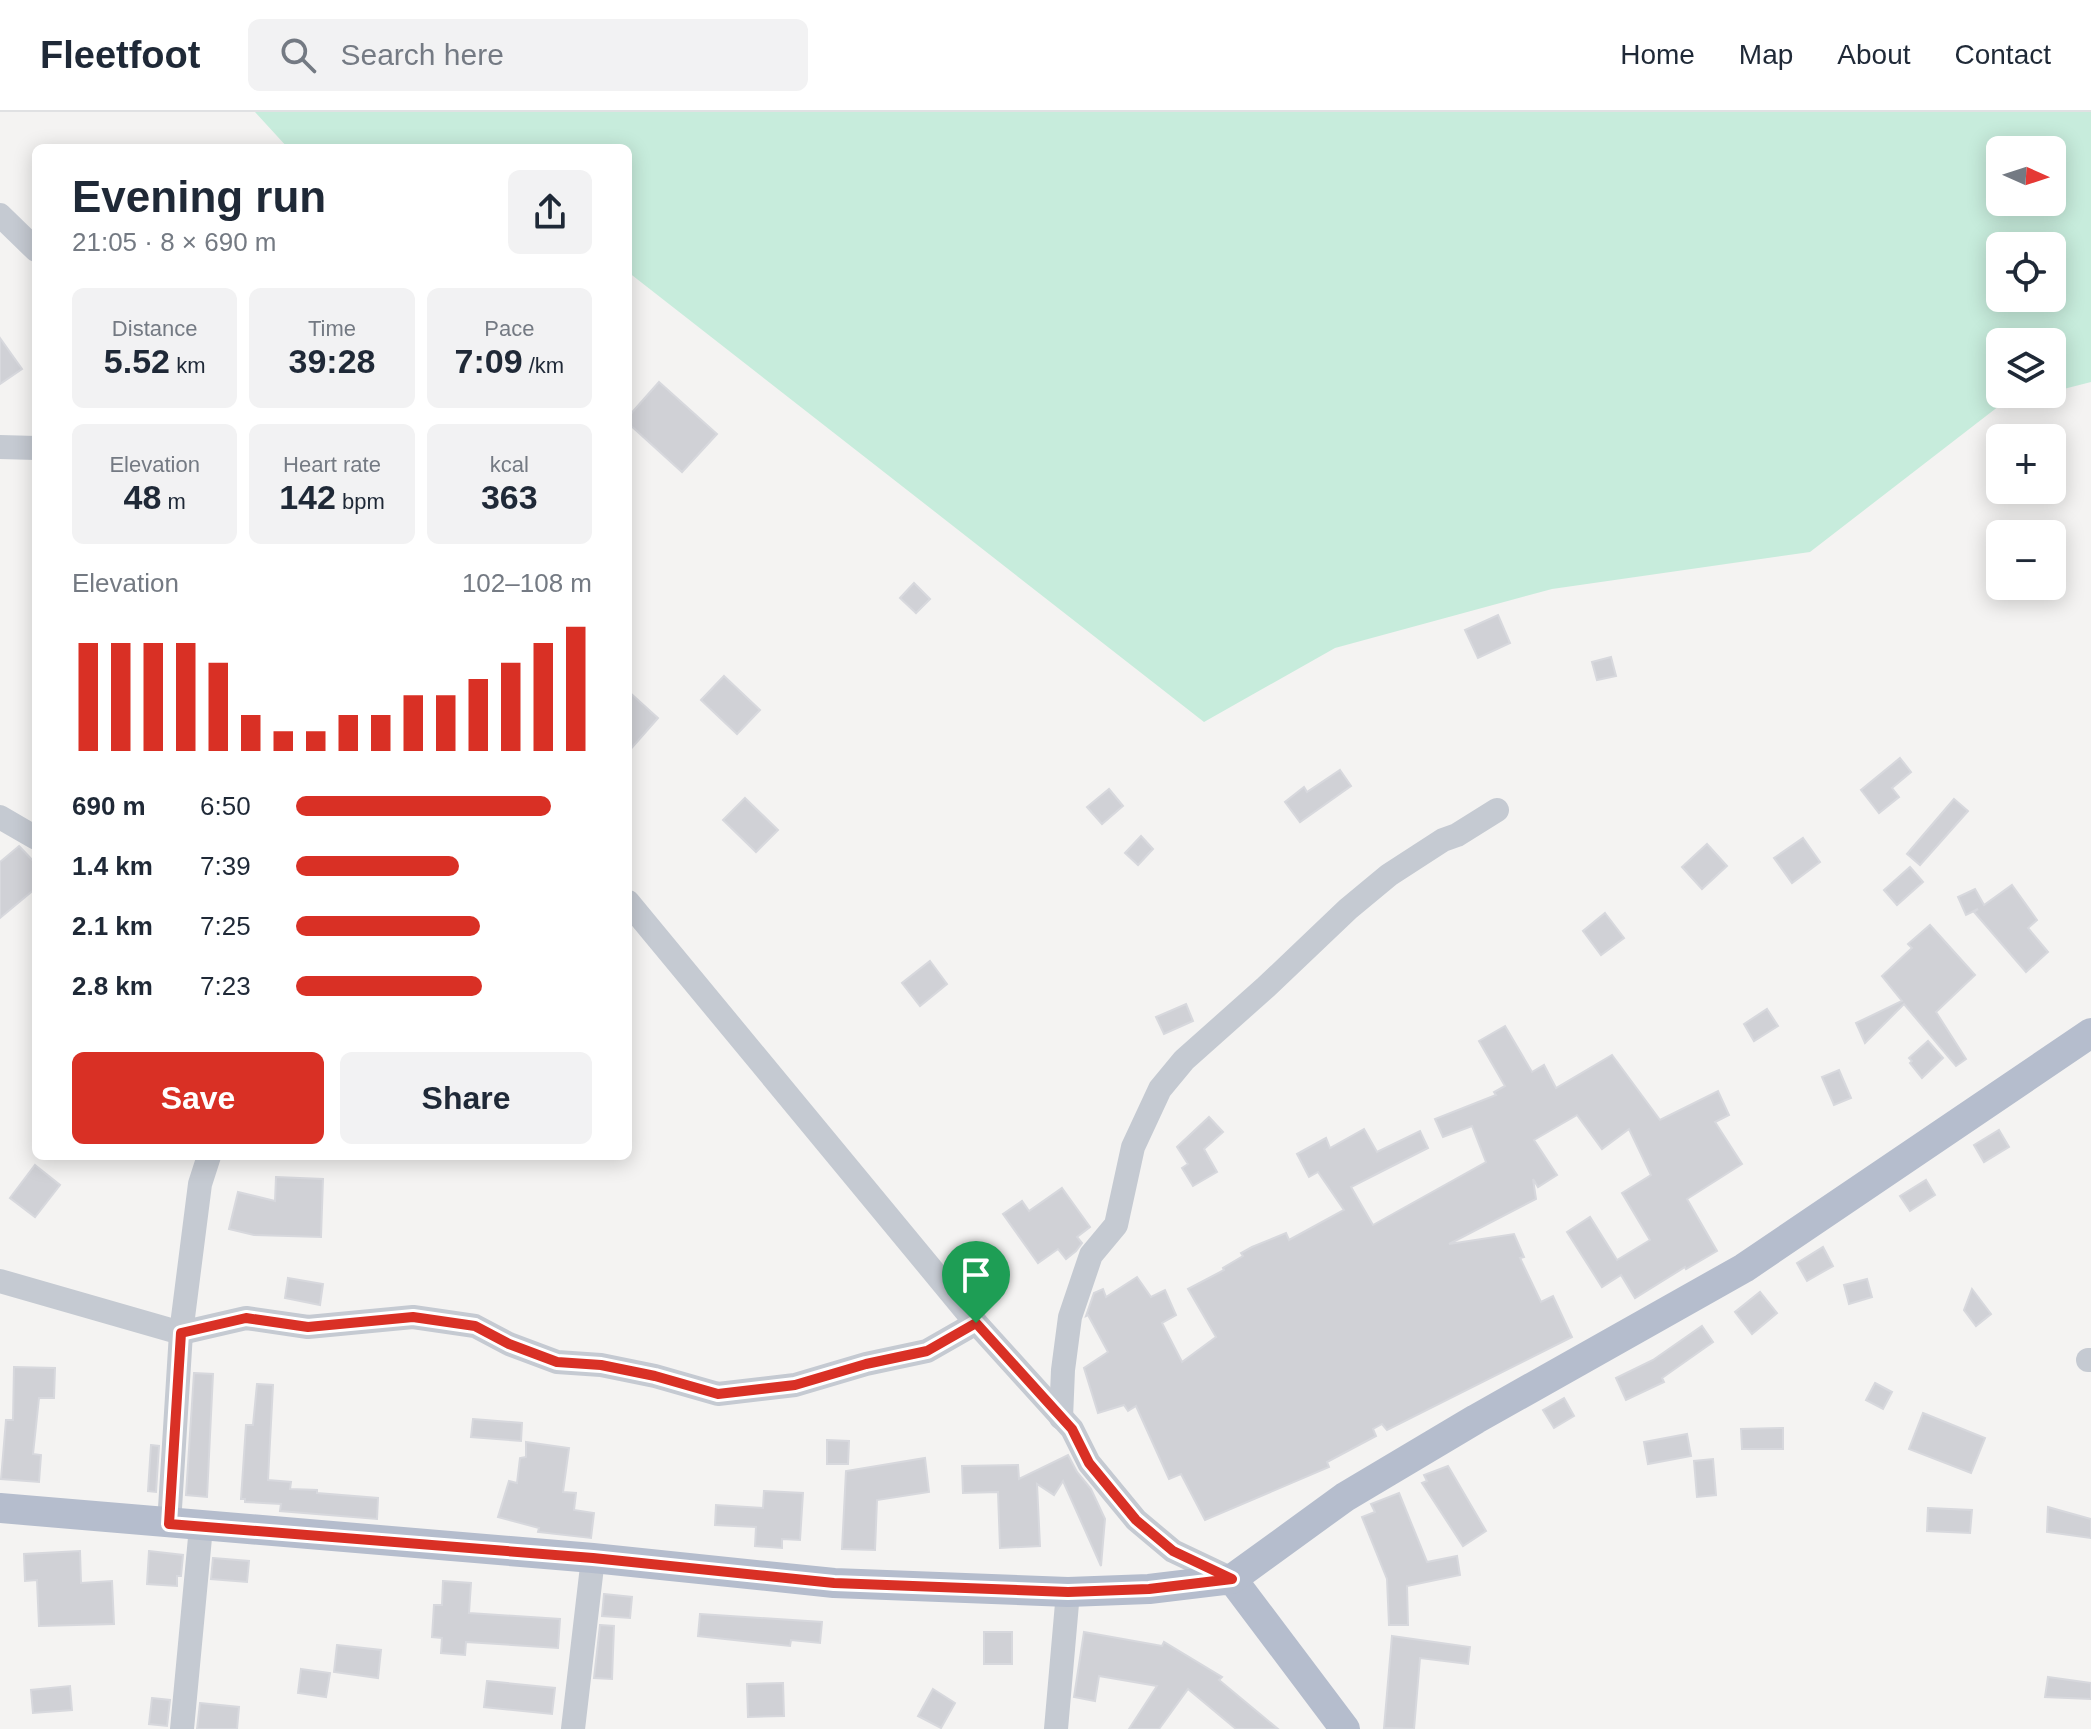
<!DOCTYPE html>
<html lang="en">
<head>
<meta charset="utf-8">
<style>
	body { margin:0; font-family:Helvetica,sans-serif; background:#f2f2f3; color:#1f2937; height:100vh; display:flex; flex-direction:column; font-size:30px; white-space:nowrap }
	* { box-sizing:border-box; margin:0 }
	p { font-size:26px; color:#747a83 }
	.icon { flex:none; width:44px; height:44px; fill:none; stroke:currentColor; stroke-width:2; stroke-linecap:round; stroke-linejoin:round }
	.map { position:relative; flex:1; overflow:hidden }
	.panel { position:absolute; left:32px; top:32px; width:600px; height:1016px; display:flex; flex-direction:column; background:#fff; border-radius:12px; box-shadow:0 4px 20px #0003 }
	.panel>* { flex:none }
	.needle { width:52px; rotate:93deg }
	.buttons { position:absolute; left:1986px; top:24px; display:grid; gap:16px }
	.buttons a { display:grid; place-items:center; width:80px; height:80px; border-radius:12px; background:#fff; box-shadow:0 4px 20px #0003; font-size:40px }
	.pin { position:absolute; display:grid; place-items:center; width:68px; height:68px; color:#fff; margin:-82px -34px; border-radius:50% 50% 50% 0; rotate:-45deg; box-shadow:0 0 8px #0007 }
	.pin .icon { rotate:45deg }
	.round { display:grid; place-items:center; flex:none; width:84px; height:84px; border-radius:12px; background:#f2f2f3 }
	.summary { display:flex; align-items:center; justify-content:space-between; height:136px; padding:0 40px }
	h1 { font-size:44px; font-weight:700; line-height:60px }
	.stats { display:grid; grid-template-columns:repeat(3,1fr); gap:12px; height:136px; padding:8px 40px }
	.stats div { display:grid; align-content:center; border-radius:12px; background:#f2f2f3; text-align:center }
	.stats b { font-size:34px; font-weight:700 }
	.stats small { font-size:22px; font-weight:400 }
	.stats p { font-size:22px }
	.chart { height:224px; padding:16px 40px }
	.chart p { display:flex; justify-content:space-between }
	.chart svg { width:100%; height:144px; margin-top:8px; stroke:#d93025; stroke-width:6 }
	.button { display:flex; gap:16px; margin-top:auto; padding:16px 40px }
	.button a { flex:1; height:92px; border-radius:12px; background:#d93025; color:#fff; font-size:32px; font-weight:700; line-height:92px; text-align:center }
	.button a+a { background:#f2f2f3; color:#1f2937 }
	ul { padding:0 40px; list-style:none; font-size:26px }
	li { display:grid; grid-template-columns:128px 96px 1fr; align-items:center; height:60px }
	li i { height:20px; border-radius:10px; background:#d93025 }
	header { display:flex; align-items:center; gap:48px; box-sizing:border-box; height:112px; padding:0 40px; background:#fff; border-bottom:2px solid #e0e1e3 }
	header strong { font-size:38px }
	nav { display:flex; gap:44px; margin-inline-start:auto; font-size:28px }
	.search { width:560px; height:72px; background:#f2f2f3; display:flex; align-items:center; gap:20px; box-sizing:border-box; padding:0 28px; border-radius:12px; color:#747a83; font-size:30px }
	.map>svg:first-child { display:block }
	.green { fill:#c7ecdc; fill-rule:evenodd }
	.building { fill:#d0d1d6; stroke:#d7d8dd; stroke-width:2 }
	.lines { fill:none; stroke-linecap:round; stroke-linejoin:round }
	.minor { stroke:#c5cad2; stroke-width:24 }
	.major { stroke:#b5bdcd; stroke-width:30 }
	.route-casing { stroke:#fff; stroke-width:16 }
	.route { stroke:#d93025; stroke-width:10 }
</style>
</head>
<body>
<header>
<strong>Fleetfoot</strong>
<div class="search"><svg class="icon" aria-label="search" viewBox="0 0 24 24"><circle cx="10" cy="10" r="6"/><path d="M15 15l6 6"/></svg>Search here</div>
<nav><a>Home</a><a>Map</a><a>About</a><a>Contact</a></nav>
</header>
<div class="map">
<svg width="2091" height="1617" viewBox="0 0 2091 1617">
	<rect width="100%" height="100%" fill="#f4f3f2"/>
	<path class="green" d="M 255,0 L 2091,0 L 2091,270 L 2052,280 L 2052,230 L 2000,230 L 2000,282 L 2044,282 L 1999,294 L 1810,440 L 1552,477 L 1335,536 L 1204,610 L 628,160 L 628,36 L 288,36 ZM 2000,38 L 2052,38 L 2052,90 L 2000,90 ZM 2000,134 L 2052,134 L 2052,186 L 2000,186 Z"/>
	<g class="building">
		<path d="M 0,226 L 22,257 L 0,272 Z"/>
		<path d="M 659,270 L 717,322 L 682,360 L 628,311 L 628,305 Z"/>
		<path d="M 914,471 L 930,487 L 916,501 L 900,486 Z"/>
		<path d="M 1498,503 L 1510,531 L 1478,546 L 1465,518 Z"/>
		<path d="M 1611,545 L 1616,564 L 1597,568 L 1592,550 Z"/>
		<path d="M 724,564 L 760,598 L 737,622 L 701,588 Z"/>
		<path d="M 628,579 L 658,606 L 628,640 Z"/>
		<path d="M 1900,646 L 1911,660 L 1892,676 L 1899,685 L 1879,701 L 1861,678 Z"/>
		<path d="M 1340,658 L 1351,674 L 1300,710 L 1285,690 L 1304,675 L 1307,680 Z"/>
		<path d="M 1109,677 L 1123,694 L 1102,712 L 1087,695 Z"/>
		<path d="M 745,686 L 778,718 L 756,740 L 723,708 Z"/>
		<path d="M 1954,687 L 1968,699 L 1920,753 L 1907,742 Z"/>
		<path d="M 1141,724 L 1153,737 L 1138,753 L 1125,741 Z"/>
		<path d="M 1803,726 L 1820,750 L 1792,771 L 1774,746 Z"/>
		<path d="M 1707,732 L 1727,754 L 1702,777 L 1682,755 Z"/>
		<path d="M 19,734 L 36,752 L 36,776 L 0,806 L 0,750 Z"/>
		<path d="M 1910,755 L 1923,770 L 1897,793 L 1884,778 Z"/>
		<path d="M 2012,773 L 2037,808 L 2028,816 L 2048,840 L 2026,860 L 1974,800 L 1978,797 L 1966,803 L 1958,785 L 1975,777 L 1984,793 Z"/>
		<path d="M 1605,801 L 1624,826 L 1601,843 L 1583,819 Z"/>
		<path d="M 1930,813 L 1975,863 L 1936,900 L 1966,947 L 1956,954 L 1904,892 L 1865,931 L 1856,911 L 1902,889 L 1882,864 L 1912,836 L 1908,832 Z"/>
		<path d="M 930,849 L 947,872 L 920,894 L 902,871 Z"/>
		<path d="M 1186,892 L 1193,909 L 1164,922 L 1156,905 Z"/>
		<path d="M 1767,897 L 1778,914 L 1754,929 L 1744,912 Z"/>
		<path d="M 1505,914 L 1532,960 L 1544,953 L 1556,976 L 1612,943 L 1660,1008 L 1718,979 L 1729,1003 L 1715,1010 L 1742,1052 L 1687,1087 L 1717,1139 L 1686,1157 L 1685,1155 L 1635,1186 L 1621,1163 L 1602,1175 L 1567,1120 L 1590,1105 L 1617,1148 L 1650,1128 L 1622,1081 L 1651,1063 L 1629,1017 L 1602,1037 L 1577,1003 L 1534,1028 L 1557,1063 L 1538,1075 L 1533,1067 L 1536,1087 L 1449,1132 L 1514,1122 L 1524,1145 L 1520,1146 L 1541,1190 L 1553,1184 L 1572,1225 L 1387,1318 L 1382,1312 L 1373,1317 L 1376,1324 L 1327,1350 L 1329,1355 L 1205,1408 L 1181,1362 L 1169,1367 L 1136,1294 L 1128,1299 L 1124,1293 L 1098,1301 L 1084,1256 L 1108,1240 L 1088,1203 L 1086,1204 L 1094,1181 L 1103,1177 L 1106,1185 L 1137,1165 L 1151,1185 L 1165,1178 L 1176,1203 L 1162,1211 L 1182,1250 L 1216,1225 L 1188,1177 L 1224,1158 L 1223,1156 L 1243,1144 L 1241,1141 L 1252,1135 L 1286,1121 L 1289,1128 L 1344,1098 L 1318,1060 L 1309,1065 L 1297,1042 L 1326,1026 L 1330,1036 L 1364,1017 L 1377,1040 L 1420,1019 L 1428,1036 L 1351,1075 L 1373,1113 L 1486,1050 L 1472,1014 L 1443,1025 L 1435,1007 L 1496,983 L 1494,980 L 1505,974 L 1479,929 Z"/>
		<path d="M 1928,929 L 1943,946 L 1922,966 L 1910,951 L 1912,949 L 1909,946 Z"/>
		<path d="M 1839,958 L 1851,986 L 1834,993 L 1822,965 Z"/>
		<path d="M 1209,1005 L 1223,1020 L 1204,1037 L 1217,1060 L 1193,1074 L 1182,1056 L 1188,1052 L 1177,1035 Z"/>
		<path d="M 1999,1018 L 2009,1035 L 1984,1050 L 1974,1033 Z"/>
		<path d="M 35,1053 L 60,1073 L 35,1105 L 10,1086 Z"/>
		<path d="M 276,1065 L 323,1067 L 321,1125 L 254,1123 L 229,1117 L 238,1080 L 275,1089 Z"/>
		<path d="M 1926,1068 L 1935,1083 L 1910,1099 L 1900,1084 Z"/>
		<path d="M 1062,1076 L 1090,1115 L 1077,1125 L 1082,1131 L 1076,1139 L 1066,1147 L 1058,1137 L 1038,1151 L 1003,1102 L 1022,1089 L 1029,1099 Z"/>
		<path d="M 1823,1135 L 1833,1154 L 1807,1169 L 1797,1151 Z"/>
		<path d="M 288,1166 L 323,1172 L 320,1193 L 285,1186 Z"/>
		<path d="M 1867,1167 L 1872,1185 L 1849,1192 L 1844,1173 Z"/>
		<path d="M 1972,1177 L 1991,1202 L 1976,1214 L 1964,1198 Z"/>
		<path d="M 1760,1180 L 1777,1201 L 1752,1222 L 1735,1200 Z"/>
		<path d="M 1702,1214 L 1713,1230 L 1662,1266 L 1664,1270 L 1626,1288 L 1616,1266 L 1653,1248 Z"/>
		<path d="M 14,1255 L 55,1256 L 54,1286 L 39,1286 L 33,1342 L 41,1343 L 39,1370 L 1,1367 L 6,1308 L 13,1308 Z"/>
		<path d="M 194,1261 L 213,1262 L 207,1385 L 186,1383 Z"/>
		<path d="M 1875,1271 L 1892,1280 L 1883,1297 L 1866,1288 Z"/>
		<path d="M 257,1272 L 273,1273 L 268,1368 L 291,1370 L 290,1377 L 317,1378 L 317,1381 L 378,1386 L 377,1407 L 280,1399 L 281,1392 L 245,1390 L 245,1387 L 241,1387 L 246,1313 L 253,1313 Z"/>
		<path d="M 1564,1286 L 1574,1304 L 1554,1316 L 1543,1298 Z"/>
		<path d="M 1923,1301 L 1985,1326 L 1971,1361 L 1909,1337 Z"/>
		<path d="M 473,1307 L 522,1311 L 521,1329 L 471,1325 Z"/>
		<path d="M 1783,1316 L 1783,1337 L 1742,1337 L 1741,1317 Z"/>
		<path d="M 1687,1322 L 1691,1344 L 1648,1352 L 1644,1330 Z"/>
		<path d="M 827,1328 L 849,1329 L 848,1352 L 827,1352 Z"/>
		<path d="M 526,1330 L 569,1336 L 563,1380 L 576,1381 L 574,1398 L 594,1401 L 591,1426 L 538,1420 L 539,1416 L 498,1405 L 509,1369 L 517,1371 L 520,1346 L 526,1345 Z"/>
		<path d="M 151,1333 L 159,1334 L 156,1380 L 148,1379 Z"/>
		<path d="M 1068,1343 L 1077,1360 L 1091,1377 L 1105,1407 L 1101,1454 L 1063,1369 L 1054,1383 L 1037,1372 L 1040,1434 L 1000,1436 L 998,1380 L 963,1381 L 962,1354 L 1018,1353 L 1019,1367 Z"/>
		<path d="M 925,1346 L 929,1380 L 877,1388 L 875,1438 L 842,1437 L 846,1359 Z"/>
		<path d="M 1713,1347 L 1716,1383 L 1697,1385 L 1694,1349 Z"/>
		<path d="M 1448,1354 L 1486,1419 L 1463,1434 L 1422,1371 L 1427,1369 L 1424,1363 Z"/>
		<path d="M 764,1379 L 803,1381 L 800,1428 L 782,1427 L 782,1436 L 755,1434 L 756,1415 L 715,1413 L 716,1393 L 763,1396 Z"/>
		<path d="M 1399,1381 L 1427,1450 L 1457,1444 L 1460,1463 L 1407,1474 L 1408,1513 L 1389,1513 L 1387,1467 L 1362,1405 L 1375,1400 L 1371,1392 Z"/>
		<path d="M 2048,1395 L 2091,1407 L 2091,1426 L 2047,1420 Z"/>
		<path d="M 1928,1396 L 1972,1398 L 1970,1421 L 1927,1419 Z"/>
		<path d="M 80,1439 L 81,1471 L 112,1469 L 114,1512 L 39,1514 L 37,1468 L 25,1469 L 24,1442 Z"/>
		<path d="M 149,1439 L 183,1443 L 181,1464 L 177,1464 L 177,1474 L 147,1472 Z"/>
		<path d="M 213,1446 L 249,1449 L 247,1470 L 211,1467 Z"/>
		<path d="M 443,1469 L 471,1471 L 469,1501 L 560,1507 L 558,1536 L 466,1530 L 465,1543 L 441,1541 L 442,1526 L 432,1525 L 434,1493 L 442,1493 Z"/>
		<path d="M 604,1482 L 632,1485 L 630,1506 L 602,1504 Z"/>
		<path d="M 700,1502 L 822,1510 L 820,1531 L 791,1528 L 790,1534 L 698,1524 Z"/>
		<path d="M 600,1513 L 614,1514 L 612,1567 L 594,1566 Z"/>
		<rect x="984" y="1520" width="28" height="32"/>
		<path d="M 1084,1520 L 1162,1534 L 1164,1530 L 1222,1565 L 1219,1568 L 1278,1617 L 1236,1617 L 1188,1577 L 1159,1617 L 1129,1617 L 1157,1574 L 1099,1564 L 1095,1589 L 1074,1585 Z"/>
		<path d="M 1392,1524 L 1470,1535 L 1468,1552 L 1420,1546 L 1414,1617 L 1384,1616 Z"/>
		<path d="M 337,1533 L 381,1538 L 378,1566 L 334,1560 Z"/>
		<path d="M 301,1557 L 330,1561 L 326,1585 L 298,1581 Z"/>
		<path d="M 2048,1565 L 2091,1571 L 2091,1587 L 2045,1585 Z"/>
		<path d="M 487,1569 L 555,1576 L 552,1602 L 484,1595 Z"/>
		<path d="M 783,1571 L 784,1604 L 748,1605 L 747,1572 Z"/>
		<path d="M 70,1574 L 72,1598 L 33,1601 L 31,1578 Z"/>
		<path d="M 933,1577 L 955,1591 L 941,1616 L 918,1604 Z"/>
		<path d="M 152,1586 L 170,1588 L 167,1614 L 149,1612 Z"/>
		<path d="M 200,1591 L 239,1595 L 237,1617 L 197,1617 Z"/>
	</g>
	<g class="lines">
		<g class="minor">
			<path d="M 0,103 L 36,138"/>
			<path d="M 0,335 L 36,336"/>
			<path d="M 0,705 L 36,726"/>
			<path d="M 628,790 L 976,1211 L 1072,1317 L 1089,1351 L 1136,1408 L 1173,1439 L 1232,1467"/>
			<path d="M 0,1169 L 181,1221 L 246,1206 L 308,1215 L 413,1205 L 475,1214 L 509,1232 L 557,1250 L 601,1253 L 655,1264 L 718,1282 L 795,1273 L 866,1252 L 927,1239 L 976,1211"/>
			<path d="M 2088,1248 L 2091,1248"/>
			<path d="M 1061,1306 L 1063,1258 L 1070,1205 L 1091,1143 L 1116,1113 L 1133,1035 L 1160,977 L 1184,948 L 1266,875 L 1348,797 L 1389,763 L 1443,728 L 1457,723 L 1497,698"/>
			<path d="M 169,1412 L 181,1221 L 200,1072 L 209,1044"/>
			<path d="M 182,1617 L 201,1415"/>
			<path d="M 573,1617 L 593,1446"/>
			<path d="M 1056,1617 L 1068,1480"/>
		</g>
		<g class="major">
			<path d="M 0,1396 L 593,1446 L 834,1471 L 1068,1480 L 1149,1477 L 1232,1467 L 1345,1617"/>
			<path d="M 1232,1467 L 1345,1385 L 1476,1307 L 1744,1156 L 2091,921"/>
		</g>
	</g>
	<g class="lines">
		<g class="route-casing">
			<path id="route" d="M 413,1205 L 475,1214 L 509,1232 L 557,1250 L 601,1253 L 655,1264 L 718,1282 L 795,1273 L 866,1252 L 927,1239 L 976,1211 L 1072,1317 L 1089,1351 L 1136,1408 L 1173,1439 L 1232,1467 L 1149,1477 L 1068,1480 L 834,1471 L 593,1446 L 169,1412 L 181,1221 L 246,1206 L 308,1215 Z"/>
		</g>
		<use href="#route" class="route"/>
	</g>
</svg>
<div class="buttons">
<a><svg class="needle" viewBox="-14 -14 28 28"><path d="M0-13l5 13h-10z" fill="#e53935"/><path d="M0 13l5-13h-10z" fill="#747a83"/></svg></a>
<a><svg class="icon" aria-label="locate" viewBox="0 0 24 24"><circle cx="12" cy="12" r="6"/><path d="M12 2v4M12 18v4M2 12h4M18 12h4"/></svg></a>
<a><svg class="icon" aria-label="layers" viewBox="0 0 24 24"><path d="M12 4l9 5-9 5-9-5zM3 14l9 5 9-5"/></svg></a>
<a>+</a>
<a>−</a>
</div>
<div class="pin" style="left:976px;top:1211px;background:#1e9e55"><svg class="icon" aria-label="arrive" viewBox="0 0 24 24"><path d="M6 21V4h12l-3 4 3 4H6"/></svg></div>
<section class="panel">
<div class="summary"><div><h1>Evening run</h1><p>21:05 · 8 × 690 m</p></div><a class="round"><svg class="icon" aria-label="share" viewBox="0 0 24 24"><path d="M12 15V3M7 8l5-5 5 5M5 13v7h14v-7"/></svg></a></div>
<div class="stats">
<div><p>Distance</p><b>5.52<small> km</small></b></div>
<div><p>Time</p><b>39:28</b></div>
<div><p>Pace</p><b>7:09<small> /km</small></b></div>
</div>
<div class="stats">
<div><p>Elevation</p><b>48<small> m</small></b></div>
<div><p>Heart rate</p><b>142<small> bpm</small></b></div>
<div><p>kcal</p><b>363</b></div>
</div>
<div class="chart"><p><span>Elevation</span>102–108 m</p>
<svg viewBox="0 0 160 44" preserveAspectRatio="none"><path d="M5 44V11M15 44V11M25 44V11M35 44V11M45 44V17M55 44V33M65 44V38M75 44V38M85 44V33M95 44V33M105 44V27M115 44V27M125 44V22M135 44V17M145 44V11M155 44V6"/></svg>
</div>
<ul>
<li><b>690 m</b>6:50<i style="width:86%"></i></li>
<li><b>1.4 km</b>7:39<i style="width:55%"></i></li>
<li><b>2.1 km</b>7:25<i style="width:62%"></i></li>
<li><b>2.8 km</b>7:23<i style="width:63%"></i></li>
</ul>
<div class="button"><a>Save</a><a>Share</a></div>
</section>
</div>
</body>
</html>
